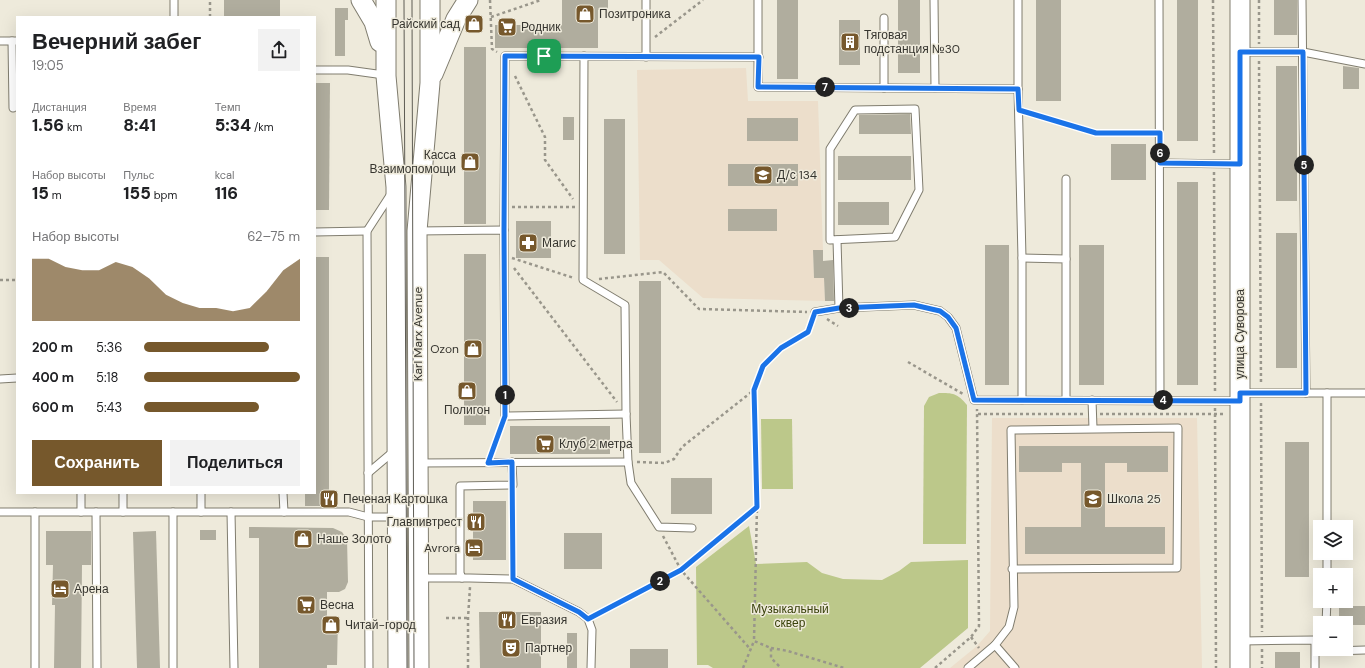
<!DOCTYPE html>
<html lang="ru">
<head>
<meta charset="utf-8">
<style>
	body { margin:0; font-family:"DM Sans",sans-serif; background:#f2f2f2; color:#202124; height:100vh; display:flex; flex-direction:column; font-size:15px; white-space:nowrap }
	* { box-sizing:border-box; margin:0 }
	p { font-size:13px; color:#757577 }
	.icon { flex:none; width:22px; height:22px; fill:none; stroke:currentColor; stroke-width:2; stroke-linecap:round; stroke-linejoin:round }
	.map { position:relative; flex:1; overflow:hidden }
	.drawer { position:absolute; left:16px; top:16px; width:300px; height:478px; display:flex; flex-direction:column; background:#fff; border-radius:0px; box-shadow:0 4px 16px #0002 }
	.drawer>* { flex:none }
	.fabs { position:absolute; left:1313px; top:520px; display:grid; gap:8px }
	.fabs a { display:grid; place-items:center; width:40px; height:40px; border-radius:0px; background:#fff; box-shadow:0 4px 16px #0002; font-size:20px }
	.pin { position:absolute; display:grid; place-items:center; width:34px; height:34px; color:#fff; margin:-17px; border-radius:8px; box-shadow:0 2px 6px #0006 }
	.km { position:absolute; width:20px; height:20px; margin:-10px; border-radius:50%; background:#222; color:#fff; font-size:11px; line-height:20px; text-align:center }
	.round { display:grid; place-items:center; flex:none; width:42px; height:42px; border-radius:0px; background:#f2f2f2 }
	.summary { display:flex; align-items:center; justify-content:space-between; height:68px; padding:0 16px }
	h1 { font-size:22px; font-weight:800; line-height:30px }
	.stats { display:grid; grid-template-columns:repeat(3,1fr); gap:6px; height:68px; padding:4px 16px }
	.stats div { display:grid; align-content:center }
	.stats b { font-size:17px; font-weight:800 }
	.stats small { font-size:11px; font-weight:400 }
	.stats p { font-size:11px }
	.chart { height:112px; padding:8px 16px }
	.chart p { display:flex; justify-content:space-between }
	.chart svg { width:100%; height:72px; margin-top:4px; fill:#76582c; opacity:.7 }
	.primary-button { display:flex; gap:8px; margin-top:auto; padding:8px 16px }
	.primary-button a { flex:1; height:46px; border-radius:0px; background:#76582c; color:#fff; font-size:16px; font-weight:800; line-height:46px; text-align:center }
	.primary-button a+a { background:#f2f2f2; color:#202124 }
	ul { padding:0 16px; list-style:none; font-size:13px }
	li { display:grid; grid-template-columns:64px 48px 1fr; align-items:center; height:30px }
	li i { height:10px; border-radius:5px; background:#76582c }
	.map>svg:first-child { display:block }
	.education { fill:#ecdecb }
	.green { fill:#bcc88a }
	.building { fill:#b0ad9e }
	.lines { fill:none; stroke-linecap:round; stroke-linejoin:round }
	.lane-casing { stroke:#807d6f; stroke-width:9 }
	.secondary-casing { stroke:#807d6f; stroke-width:21 }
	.path { stroke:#99968b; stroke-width:2.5; stroke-dasharray:3 3; stroke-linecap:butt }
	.lane { stroke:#fff; stroke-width:7 }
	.secondary { stroke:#fff; stroke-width:19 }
	.tram { stroke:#5e5c54; stroke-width:1 }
	.route-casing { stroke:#fff; stroke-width:8 }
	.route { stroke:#1a73e8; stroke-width:5 }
	.labels { text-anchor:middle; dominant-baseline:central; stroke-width:3; stroke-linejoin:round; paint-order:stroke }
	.poi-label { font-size:12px; fill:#36352f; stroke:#eeeadb; text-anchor:start }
	.street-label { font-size:12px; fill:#36352f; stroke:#eeeadb }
	.park-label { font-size:12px; fill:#3a420b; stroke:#eeeadb }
</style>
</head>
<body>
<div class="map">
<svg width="1365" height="668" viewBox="0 0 1365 668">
	<rect width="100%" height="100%" fill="#eeeadb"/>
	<g class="education">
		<path d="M 746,68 L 748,101 L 818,101 L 823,250 L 813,250 L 814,278 L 824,278 L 825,301 L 703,298 L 659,260 L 640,260 L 637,70 Z"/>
		<path d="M 992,418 L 1197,418 L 1202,668 L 950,668 L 977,646 L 990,631 Z"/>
	</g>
	<g class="green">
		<path d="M 939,393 C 953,393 957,393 967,405 L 966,544 L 923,544 L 924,406 L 929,397 Z"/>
		<path d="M 761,419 L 792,419 L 793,489 L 762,489 Z"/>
		<path d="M 749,526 L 756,564 L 807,562 L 822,573 L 843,579 L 882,580 L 899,571 L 911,562 L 968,560 L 968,628 L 920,668 L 713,668 L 708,665 L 697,665 L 696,567 Z"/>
	</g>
	<g class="building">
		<rect x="224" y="0" width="56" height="17"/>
		<path d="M 562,0 L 608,0 L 608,10 L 598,10 L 598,48 L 495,48 L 495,25 L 562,25 Z"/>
		<rect x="777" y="0" width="21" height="79"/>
		<rect x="898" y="0" width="22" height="73"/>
		<rect x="1036" y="0" width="25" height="101"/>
		<rect x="1177" y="0" width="21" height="141"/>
		<rect x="1274" y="0" width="23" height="35"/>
		<path d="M 335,8 L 348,8 L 348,20 L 345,20 L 345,56 L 335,56 Z"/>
		<rect x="839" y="20" width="21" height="45"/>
		<rect x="464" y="47" width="22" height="177"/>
		<rect x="1276" y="66" width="21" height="135"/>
		<path d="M 1343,66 L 1359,68 L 1359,89 L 1343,89 Z"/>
		<path d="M 315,83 L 330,83 L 329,210 L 315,210 Z"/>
		<path d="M 910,114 L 911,134 L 859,134 L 859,115 Z"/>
		<rect x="563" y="117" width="11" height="23"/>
		<rect x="747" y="118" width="51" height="23"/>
		<rect x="604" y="119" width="21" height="135"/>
		<rect x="1111" y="144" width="35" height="36"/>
		<rect x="838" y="156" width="73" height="24"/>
		<rect x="728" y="164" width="70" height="22"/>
		<rect x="1177" y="182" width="21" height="203"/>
		<rect x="838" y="202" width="51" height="23"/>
		<rect x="728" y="209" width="49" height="22"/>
		<rect x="516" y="221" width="35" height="37"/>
		<rect x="1276" y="233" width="21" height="135"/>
		<rect x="985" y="245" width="24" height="140"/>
		<rect x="1079" y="245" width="25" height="140"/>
		<path d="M 813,250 L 823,250 L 823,261 L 833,260 L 834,301 L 825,301 L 824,278 L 814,278 Z"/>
		<rect x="464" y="254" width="22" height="171"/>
		<path d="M 315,257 L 329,257 L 329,506 L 305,506 L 305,493 L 315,493 Z"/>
		<rect x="639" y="281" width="22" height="172"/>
		<rect x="510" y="426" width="100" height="28"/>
		<rect x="1285" y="442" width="24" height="135"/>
		<path d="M 1019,446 L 1168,446 L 1168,472 L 1127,472 L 1127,463 L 1105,463 L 1105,527 L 1165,527 L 1165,554 L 1025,554 L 1025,527 L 1081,527 L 1081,463 L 1062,463 L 1062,472 L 1019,472 Z"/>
		<rect x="671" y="478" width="41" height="36"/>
		<rect x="473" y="501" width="33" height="59"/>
		<path d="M 249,527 L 333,528 L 342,532 L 347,539 L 348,582 L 345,589 L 339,592 L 327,592 L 327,618 L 338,618 L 337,665 L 327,665 L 327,668 L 259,668 L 259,538 L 249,538 Z"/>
		<rect x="200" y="530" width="16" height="10"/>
		<path d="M 46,531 L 91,531 L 91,565 L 82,565 L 81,668 L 54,668 L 55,605 L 52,605 L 53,565 L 46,565 Z"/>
		<path d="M 156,531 L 160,668 L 137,668 L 133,532 Z"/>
		<rect x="564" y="533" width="38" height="36"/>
		<path d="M 1339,606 L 1365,606 L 1365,625 L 1346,625 L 1346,623 L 1339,623 Z"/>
		<path d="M 479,612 L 541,612 L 541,668 L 480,668 Z"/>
		<rect x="567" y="633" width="10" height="35"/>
		<rect x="630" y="649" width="38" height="19"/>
		<rect x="1275" y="652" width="25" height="16"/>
	</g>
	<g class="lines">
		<g class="lane-casing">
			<g id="lane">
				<path d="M 174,0 L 174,17"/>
				<path d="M 758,0 L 758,87 L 1018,89 L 1018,0"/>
				<path d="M 934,0 L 935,88"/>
				<path d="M 1159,0 L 1160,400"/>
				<path d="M 1302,0 L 1306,393"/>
				<path d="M 884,18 L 884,88"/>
				<path d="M 0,41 L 17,41"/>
				<path d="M 12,41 L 13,108"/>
				<path d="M 1240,52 L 1303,52 L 1365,64"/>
				<path d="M 584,56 L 583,280 L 625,305 L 626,414 L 628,462 L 631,483 L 659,527 L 692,528"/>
				<path d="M 646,57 L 646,0"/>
				<path d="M 315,70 L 348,70 L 384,75"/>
				<path d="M 1018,89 L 1022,258 L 1022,400"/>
				<path d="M 915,109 L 919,190 L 895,237 L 830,240 L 830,149 L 855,110 Z"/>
				<path d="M 1160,163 L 1239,164"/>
				<path d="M 1066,179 L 1066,259"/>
				<path d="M 504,230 L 505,56 L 759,57"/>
				<path d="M 417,231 L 504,230 L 505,416 L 626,414"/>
				<path d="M 315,232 L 367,231"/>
				<path d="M 837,240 L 839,308"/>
				<path d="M 1022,258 L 1066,259 L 1066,400"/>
				<path d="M 815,312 L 839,308 L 914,305 L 940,311 L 948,317 L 956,328 L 974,400 L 1240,401"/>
				<path d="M 0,379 L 17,378"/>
				<path d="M 1241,393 L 1365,393"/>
				<path d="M 1092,400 L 1093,428"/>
				<path d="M 418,463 L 628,462"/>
				<path d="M 368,473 L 394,451"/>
				<path d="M 123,493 L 123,512"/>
				<path d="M 201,493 L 201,512"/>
				<path d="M 283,493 L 284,512"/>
				<path d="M 0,512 L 349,512 L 368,517 L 397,517"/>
				<path d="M 35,512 L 35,668"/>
				<path d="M 81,512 L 81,493"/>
				<path d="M 96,512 L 97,668"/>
				<path d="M 173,512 L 173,668"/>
				<path d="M 231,512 L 234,668"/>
				<path d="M 1327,527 L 1327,393"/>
				<path d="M 1327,575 L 1327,553"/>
				<path d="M 420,578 L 470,578 L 513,579 L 579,612 L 588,619 L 592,630 L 591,668"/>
				<path d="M 462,578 L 460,573 L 460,486 L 513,485 L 512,462"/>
				<path d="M 1326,623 L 1327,601"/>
				<path d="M 1242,641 L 1315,640 L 1315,668"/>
				<path d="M 995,645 L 1015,668"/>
				<path d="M 1330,649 L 1333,651 L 1365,650"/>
				<path d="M 369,668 L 367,231 L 391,194"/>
				<path d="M 968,668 L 995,645 L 1009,627 L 1014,607 L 1011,430 L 1178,428 L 1177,568 L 1012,569"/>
			</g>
		</g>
		<g class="secondary-casing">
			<g id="secondary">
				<path d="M 361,0 L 374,22 L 380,42"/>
				<path d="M 386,0 L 386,76 L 396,187 L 398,668"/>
				<path d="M 1240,0 L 1240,668"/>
				<path d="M 433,74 L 456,19 L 468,0"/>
				<path d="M 419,668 L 417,231 L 430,83 L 430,0"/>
			</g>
		</g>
		<g class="path">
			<path d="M 490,0 L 492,49 L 497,52"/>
			<path d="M 1213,0 L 1214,155"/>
			<path d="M 1259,0 L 1259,44"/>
			<path d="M 210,17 L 210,0"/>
			<path d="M 491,17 L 541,0"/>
			<path d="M 655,37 L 703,0"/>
			<path d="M 1259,61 L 1261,384"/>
			<path d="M 515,76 L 545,137 L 545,160 L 573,199"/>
			<path d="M 1027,113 L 1096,133 L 1151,133"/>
			<path d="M 1214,172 L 1215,391"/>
			<path d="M 512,207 L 575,207"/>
			<path d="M 512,258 L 574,278"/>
			<path d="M 514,268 L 617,402"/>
			<path d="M 599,279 L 663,272 L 699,309 L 807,312"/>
			<path d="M 0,280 L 17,280"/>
			<path d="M 827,319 L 838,326"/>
			<path d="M 908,362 L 963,394"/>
			<path d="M 754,390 L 757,507 L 754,641"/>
			<path d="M 1261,403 L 1262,632"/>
			<path d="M 1215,408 L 1216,668"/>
			<path d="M 978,414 L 1083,414"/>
			<path d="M 1100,414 L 1225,414"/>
			<path d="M 491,453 L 502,424"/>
			<path d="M 637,462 L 665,463 L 674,459 L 682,447 L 754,390 L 763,366 L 781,348 L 808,332 L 812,321"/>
			<path d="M 513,494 L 513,571"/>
			<path d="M 663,536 L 681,570 L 751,650"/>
			<path d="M 595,615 L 681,570 L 756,508"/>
			<path d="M 446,618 L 468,618"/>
			<path d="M 971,637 L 979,648"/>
			<path d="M 771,648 L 788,651 L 844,668"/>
			<path d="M 1262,649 L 1262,668"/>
			<path d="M 468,668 L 468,618 L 470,587"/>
			<path d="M 743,668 L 754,641 L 771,648 L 771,658 L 781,668"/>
			<path d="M 935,668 L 971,637 L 979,626 L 977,409"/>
		</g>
		<use href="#lane" class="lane"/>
		<use href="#secondary" class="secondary"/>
		<g class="tram">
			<path d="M 404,0 L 407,668"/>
			<path d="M 412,0 L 414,668"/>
		</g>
	</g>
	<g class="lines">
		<g class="route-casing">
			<path id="route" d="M 1240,52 L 1303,52 L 1306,393 L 1240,393 L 1240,401 L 974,400 L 956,328 L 948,317 L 940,311 L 914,305 L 839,308 L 815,312 L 808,332 L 781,348 L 763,366 L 754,390 L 757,507 L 681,570 L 588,619 L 579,612 L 513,579 L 512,462 L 488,463 L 505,416 L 504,230 L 505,56 L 759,57 L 758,87 L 1018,89 L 1019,110 L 1096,133 L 1160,133 L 1160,163 L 1240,164 Z"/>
		</g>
		<use href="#route" class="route"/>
	</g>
	<defs>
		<g id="shop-square" transform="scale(1)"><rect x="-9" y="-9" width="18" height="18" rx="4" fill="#76582c" stroke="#eeeadb"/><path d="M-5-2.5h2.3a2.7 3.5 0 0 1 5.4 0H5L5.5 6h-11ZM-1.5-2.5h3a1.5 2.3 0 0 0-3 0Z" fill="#fff"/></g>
		<g id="supermarket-square" transform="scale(1)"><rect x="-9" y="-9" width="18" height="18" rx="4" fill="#76582c" stroke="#eeeadb"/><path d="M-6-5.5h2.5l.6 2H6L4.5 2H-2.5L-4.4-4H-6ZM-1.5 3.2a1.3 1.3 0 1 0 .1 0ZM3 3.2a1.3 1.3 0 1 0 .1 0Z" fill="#fff"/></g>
		<g id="building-square" transform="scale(1)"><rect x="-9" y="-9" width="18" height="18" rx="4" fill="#76582c" stroke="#eeeadb"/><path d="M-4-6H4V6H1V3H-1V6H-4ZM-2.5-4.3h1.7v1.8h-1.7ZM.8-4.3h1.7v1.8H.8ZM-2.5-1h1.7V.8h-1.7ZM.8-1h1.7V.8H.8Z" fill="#fff"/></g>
		<g id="school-square" transform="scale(1)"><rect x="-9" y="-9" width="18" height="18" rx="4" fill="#76582c" stroke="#eeeadb"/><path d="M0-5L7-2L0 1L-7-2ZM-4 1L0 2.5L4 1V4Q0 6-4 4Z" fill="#fff"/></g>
		<g id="pharmacy-square" transform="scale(1)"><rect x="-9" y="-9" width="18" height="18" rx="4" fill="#76582c" stroke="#eeeadb"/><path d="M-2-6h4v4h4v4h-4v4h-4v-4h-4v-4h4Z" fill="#fff"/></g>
		<g id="restaurant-square" transform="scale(1)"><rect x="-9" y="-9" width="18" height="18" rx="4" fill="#76582c" stroke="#eeeadb"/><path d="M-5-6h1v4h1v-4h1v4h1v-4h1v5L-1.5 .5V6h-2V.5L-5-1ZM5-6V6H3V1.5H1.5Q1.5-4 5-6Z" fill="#fff"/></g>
		<g id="hotel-square" transform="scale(1)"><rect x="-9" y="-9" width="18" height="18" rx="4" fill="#76582c" stroke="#eeeadb"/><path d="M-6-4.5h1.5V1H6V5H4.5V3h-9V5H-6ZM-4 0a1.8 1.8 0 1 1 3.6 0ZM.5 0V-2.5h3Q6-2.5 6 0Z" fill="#fff"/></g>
		<g id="theatre-square" transform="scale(1)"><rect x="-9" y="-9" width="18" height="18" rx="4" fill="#76582c" stroke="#eeeadb"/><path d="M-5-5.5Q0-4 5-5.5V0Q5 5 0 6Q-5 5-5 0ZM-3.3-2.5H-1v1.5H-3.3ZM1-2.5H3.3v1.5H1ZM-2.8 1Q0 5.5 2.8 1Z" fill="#fff"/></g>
	</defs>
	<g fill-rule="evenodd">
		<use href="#shop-square" x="585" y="14"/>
		<use href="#shop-square" x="474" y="24"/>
		<use href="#supermarket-square" x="507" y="27"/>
		<use href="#building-square" x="850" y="42"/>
		<use href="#shop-square" x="470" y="162"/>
		<use href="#school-square" x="763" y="175"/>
		<use href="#pharmacy-square" x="528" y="243"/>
		<use href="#shop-square" x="473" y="349"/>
		<use href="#shop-square" x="467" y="391"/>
		<use href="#supermarket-square" x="545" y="444"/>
		<use href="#restaurant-square" x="329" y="499"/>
		<use href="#school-square" x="1093" y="499"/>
		<use href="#restaurant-square" x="476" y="522"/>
		<use href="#shop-square" x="303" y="539"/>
		<use href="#hotel-square" x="474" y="548"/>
		<use href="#hotel-square" x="60" y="589"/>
		<use href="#supermarket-square" x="306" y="605"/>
		<use href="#restaurant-square" x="507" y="620"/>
		<use href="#shop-square" x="331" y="625"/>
		<use href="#theatre-square" x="511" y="648"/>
	</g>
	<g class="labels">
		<g class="poi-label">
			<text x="599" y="14">Позитроника</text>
			<text x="460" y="24" text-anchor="end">Райский сад</text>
			<text x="521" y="27">Родник</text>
			<text x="864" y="35">Тяговая<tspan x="864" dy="14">подстанция №30</tspan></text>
			<text x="456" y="155" text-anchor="end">Касса<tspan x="456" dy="14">Взаимопомощи</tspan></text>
			<text x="777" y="175">Д/с 134</text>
			<text x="542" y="243">Магис</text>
			<text x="459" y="349" text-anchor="end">Ozon</text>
			<text x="467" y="410" text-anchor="middle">Полигон</text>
			<text x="559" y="444">Клуб 2 метра</text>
			<text x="343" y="499">Печеная Картошка</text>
			<text x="1107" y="499">Школа 25</text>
			<text x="462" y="522" text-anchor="end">Главпивтрест</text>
			<text x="317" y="539">Наше Золото</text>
			<text x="460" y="548" text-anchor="end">Avrora</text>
			<text x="74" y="589">Арена</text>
			<text x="320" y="605">Весна</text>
			<text x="521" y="620">Евразия</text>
			<text x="345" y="625">Читай-город</text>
			<text x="525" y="648">Партнер</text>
		</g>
		<g class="street-label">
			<text transform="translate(418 334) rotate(-90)">Karl Marx Avenue</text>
			<text transform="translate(1240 334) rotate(-90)">улица Суворова</text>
		</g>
		<g class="park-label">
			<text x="790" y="609">Музыкальный<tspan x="790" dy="14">сквер</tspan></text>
		</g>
	</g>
</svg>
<div class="fabs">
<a><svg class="icon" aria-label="layers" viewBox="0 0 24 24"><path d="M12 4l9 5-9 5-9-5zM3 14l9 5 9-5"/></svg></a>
<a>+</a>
<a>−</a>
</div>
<div class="pin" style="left:544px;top:56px;background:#1e9e55"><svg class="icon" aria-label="arrive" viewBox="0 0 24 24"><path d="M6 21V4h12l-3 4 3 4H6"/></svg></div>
<b class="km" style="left:505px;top:395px">1</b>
<b class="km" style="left:660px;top:581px">2</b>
<b class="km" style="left:849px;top:308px">3</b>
<b class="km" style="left:1163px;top:400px">4</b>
<b class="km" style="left:1304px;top:165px">5</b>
<b class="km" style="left:1160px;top:153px">6</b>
<b class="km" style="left:825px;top:87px">7</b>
<section class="drawer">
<div class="summary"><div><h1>Вечерний забег</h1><p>19:05</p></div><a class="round"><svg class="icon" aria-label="share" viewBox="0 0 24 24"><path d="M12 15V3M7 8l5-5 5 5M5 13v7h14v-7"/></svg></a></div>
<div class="stats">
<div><p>Дистанция</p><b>1.56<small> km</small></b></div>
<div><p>Время</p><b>8:41</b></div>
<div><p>Темп</p><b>5:34<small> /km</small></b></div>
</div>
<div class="stats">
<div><p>Набор высоты</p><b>15<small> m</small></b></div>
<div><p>Пульс</p><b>155<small> bpm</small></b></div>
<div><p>kcal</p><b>116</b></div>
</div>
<div class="chart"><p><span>Набор высоты</span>62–75 m</p>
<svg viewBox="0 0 160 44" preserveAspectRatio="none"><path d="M0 44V6L10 6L20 11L30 13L40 13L50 8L60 11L70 18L80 28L90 33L100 36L110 36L120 38L130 36L140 26L150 13L160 6V44z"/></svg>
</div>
<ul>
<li><b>200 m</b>5:36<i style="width:80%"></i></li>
<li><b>400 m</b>5:18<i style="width:100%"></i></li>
<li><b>600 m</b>5:43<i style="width:74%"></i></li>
</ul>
<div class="primary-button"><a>Сохранить</a><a>Поделиться</a></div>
</section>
</div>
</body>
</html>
